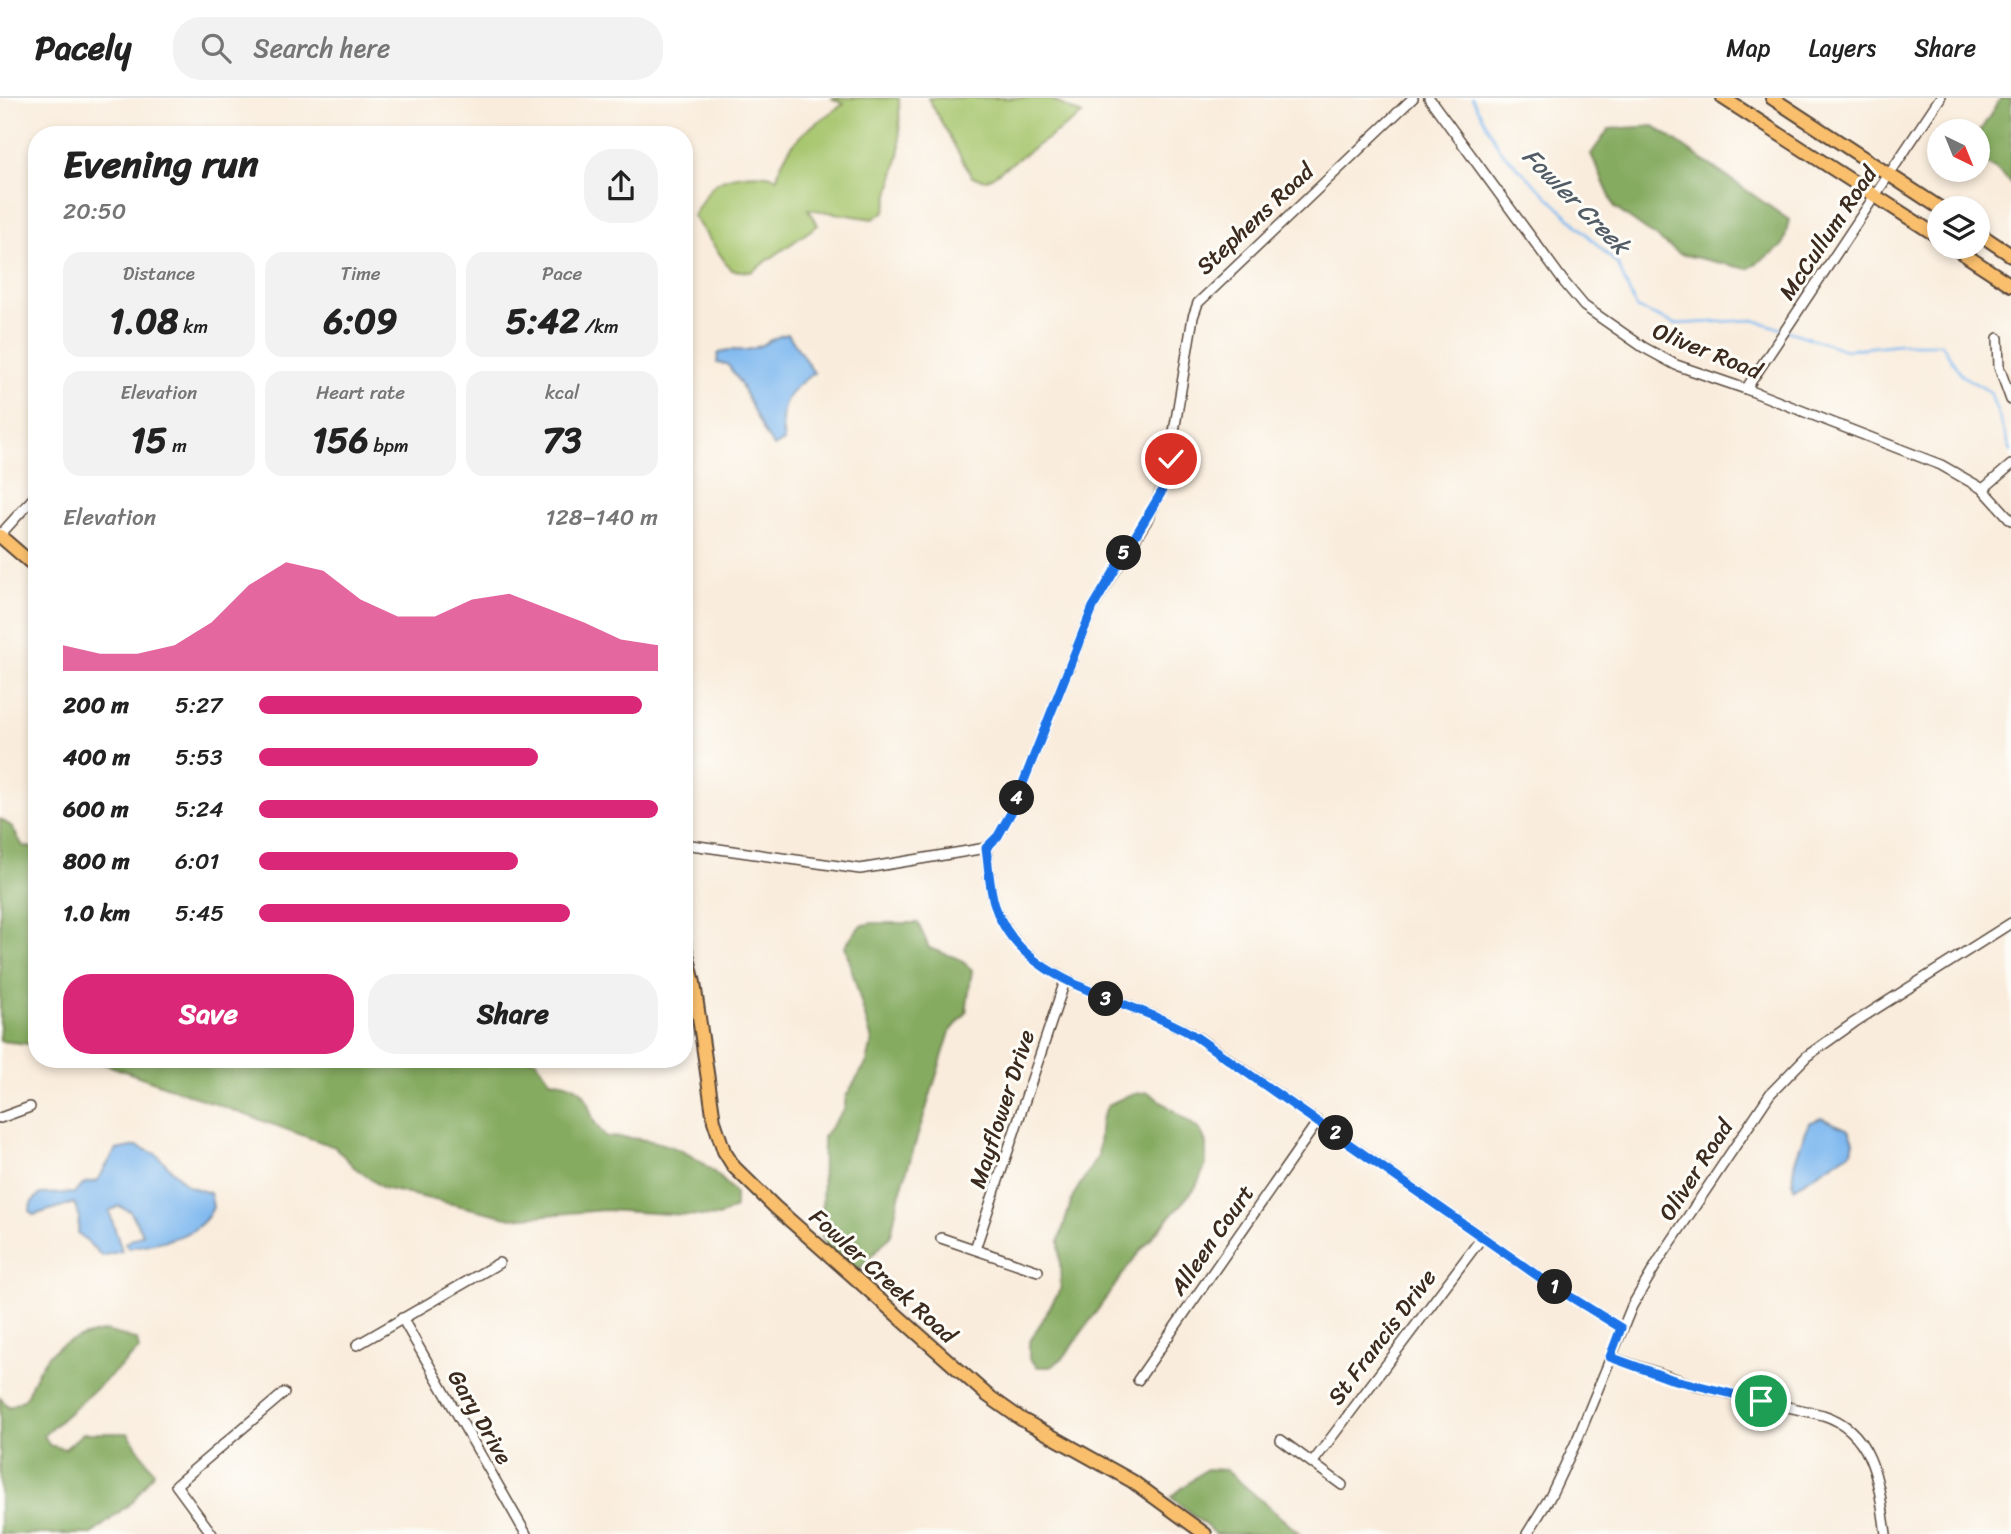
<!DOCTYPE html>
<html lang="en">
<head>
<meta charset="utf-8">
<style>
	body { margin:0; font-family:Sriracha,sans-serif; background:#f2f2f2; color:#222; height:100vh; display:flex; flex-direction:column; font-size:26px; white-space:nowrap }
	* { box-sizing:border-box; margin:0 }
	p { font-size:23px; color:#767676 }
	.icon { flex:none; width:38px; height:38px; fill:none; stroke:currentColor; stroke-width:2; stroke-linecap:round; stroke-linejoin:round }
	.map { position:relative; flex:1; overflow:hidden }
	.side { position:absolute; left:28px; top:28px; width:665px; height:942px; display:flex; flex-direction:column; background:#fff; border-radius:28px; box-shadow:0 4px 10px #0003 }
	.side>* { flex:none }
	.needle { width:46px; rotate:137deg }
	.tools { position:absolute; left:1927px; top:21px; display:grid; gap:14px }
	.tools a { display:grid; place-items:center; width:63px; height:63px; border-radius:50%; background:#fff; box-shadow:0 4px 10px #0003; font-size:35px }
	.pin { position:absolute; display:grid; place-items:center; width:60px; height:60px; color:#fff; margin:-30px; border:4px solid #fff; border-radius:50%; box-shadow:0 2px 7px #0007 }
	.km { position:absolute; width:35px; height:35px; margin:-18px; border-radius:50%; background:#222; color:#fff; font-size:19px; line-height:35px; text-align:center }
	.round { display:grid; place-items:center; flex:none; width:74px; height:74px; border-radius:28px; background:#f2f2f2 }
	.head { display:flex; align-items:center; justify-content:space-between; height:119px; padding:0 35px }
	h1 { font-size:38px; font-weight:800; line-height:52px }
	.metrics { display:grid; grid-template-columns:repeat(3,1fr); gap:10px; height:119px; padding:7px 35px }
	.metrics div { display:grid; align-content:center; border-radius:18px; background:#f2f2f2; text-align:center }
	.metrics b { font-size:35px; font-weight:800 }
	.metrics small { font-size:19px; font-weight:400 }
	.metrics p { font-size:19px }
	.chart { height:196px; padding:14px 35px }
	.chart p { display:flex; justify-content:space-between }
	.chart svg { width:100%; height:126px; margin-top:7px; fill:#db2777; opacity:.7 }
	.primary-button { display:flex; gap:14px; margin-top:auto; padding:14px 35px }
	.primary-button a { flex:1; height:80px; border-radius:28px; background:#db2777; color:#fff; font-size:28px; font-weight:800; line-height:80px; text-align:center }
	.primary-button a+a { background:#f2f2f2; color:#222 }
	ul { padding:0 35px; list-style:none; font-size:23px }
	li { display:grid; grid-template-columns:112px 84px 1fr; align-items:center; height:52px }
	li i { height:18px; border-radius:9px; background:#db2777 }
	header { display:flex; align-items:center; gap:42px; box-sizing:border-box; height:98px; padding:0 35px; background:#fff; border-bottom:2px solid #e0e0e0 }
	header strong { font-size:33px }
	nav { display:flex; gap:38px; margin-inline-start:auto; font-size:24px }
	.search { width:490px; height:63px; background:#f2f2f2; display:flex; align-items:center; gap:18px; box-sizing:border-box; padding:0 24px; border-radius:28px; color:#767676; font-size:26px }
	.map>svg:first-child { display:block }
	.green { fill:#a7c66e; stroke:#717846; stroke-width:2 }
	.forest { fill:#85ab61; stroke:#606a40; stroke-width:2 }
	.water { fill:#7eb8ef; stroke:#5c7186; stroke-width:2 }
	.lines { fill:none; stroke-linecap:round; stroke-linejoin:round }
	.stream { stroke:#7eb8ef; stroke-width:2.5 }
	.minor-casing { stroke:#58473a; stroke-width:12 }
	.major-casing { stroke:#58473a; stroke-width:16 }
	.minor { stroke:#fff; stroke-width:9 }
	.major { stroke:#f9bf6d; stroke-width:12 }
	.route-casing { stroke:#fff; stroke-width:14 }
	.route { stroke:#1a73e8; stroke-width:9 }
	.labels { text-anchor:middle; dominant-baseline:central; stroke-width:6; stroke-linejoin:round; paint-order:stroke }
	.street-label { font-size:23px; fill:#3b2a1e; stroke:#fdfcf7 }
	.water-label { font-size:24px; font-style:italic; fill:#525c67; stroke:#fdfcf7 }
</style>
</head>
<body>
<header>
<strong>Pacely</strong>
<div class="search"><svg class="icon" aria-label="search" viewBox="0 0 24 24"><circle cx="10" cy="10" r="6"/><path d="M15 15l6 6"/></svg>Search here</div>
<nav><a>Map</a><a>Layers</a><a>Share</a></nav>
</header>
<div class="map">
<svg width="2011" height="1436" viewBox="0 0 2011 1436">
	<rect width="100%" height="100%" fill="#fdfcf7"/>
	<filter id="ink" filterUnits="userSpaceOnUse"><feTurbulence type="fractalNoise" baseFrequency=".0143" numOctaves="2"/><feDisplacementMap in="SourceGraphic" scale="14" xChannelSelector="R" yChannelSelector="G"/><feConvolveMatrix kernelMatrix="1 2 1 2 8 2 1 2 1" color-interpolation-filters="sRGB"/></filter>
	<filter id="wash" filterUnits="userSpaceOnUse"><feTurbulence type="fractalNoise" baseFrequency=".00686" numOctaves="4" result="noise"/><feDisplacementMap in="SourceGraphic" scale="28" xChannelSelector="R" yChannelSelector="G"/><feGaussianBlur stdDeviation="1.57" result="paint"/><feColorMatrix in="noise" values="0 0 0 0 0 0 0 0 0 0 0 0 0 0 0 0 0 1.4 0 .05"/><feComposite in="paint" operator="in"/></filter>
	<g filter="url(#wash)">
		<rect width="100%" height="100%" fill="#f9ecdc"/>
		<g class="green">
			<path d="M 831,0 L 899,0 L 900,52 L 885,113 L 873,121 L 808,111 L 818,127 L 751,174 L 731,172 L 693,118 C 699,109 704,97 712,89 C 724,76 762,73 777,80 C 785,43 813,26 844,6 Z"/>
			<path d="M 928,0 L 1048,0 L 1082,17 L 987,82 L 972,79 Z"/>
		</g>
		<g class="forest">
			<path d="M 2001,0 L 2011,0 L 2011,85 L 1995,70 L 1978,62 L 1978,36 Z"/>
			<path d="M 1654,28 L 1789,122 L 1783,148 L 1748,171 L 1680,156 L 1615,110 L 1591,56 L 1609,31 Z"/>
			<path d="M 0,721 L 11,728 L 23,748 L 37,751 L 37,947 L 0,943 Z"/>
			<path d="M 872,825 L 918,825 L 929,850 L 960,861 L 972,872 L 966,915 L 950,934 L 899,1098 L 891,1137 L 853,1178 L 826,1153 L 822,1137 L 823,1039 L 844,1012 L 846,998 L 867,964 L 872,943 L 845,848 L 860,828 Z"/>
			<path d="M 91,961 L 464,961 L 473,965 L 487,961 L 535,961 L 550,982 C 604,989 576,1012 607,1039 C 662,1039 698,1053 735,1095 L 735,1110 L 718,1119 L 604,1112 L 512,1120 L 383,1090 L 354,1069 L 335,1049 Z"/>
			<path d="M 1148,994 L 1200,1032 L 1206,1045 L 1206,1067 L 1195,1090 L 1136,1158 L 1064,1259 L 1051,1269 L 1038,1269 L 1029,1260 L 1029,1245 L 1061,1190 L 1059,1143 L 1073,1098 L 1098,1058 L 1101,1022 L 1108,1007 L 1129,997 Z"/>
			<path d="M 106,1233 L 137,1242 L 139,1252 L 44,1337 L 49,1347 L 65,1351 L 83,1335 L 128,1335 L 154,1374 L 133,1403 L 92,1436 L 0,1436 L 0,1300 L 9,1309 L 25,1301 C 47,1251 52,1245 106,1233 Z"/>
			<path d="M 1206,1371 L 1226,1372 L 1300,1436 L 1216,1436 L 1171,1399 Z"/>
		</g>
		<g class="water">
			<path d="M 788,236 L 814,275 C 784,295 778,310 784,343 L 774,349 C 754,323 748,291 727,266 L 717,265 L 718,256 C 729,248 738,255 751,251 C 764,248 773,238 788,236 Z"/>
			<path d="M 1821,1020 L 1849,1032 L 1854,1043 L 1852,1053 L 1794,1090 C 1788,1071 1803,1043 1809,1025 Z"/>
			<path d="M 137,1048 L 156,1056 L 188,1088 L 210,1095 L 213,1109 C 200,1141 158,1144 128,1150 L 125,1145 L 143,1136 L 130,1113 L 119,1108 L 109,1113 L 122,1153 L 102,1158 L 78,1135 L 79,1117 L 74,1105 L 33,1117 L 30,1113 L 31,1105 L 40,1096 L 74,1095 L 85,1085 L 97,1083 L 116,1052 Z"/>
		</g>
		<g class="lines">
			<path class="stream" d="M 1472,0 L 1500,52 L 1618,167 L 1636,210 L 1675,226 L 1754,222 L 1846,252 L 1899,246 L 1942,246 L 1961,277 L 1990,294 L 2011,353"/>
		</g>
	</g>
	<g filter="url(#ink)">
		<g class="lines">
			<g class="minor-casing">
				<g id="minor">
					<path d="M 1429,0 L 1564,184 L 1584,208 L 1643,249 L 1676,267 L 1746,291 L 1941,367 L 1983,391 L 2011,422"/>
					<path d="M 1998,240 L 1999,269 L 2011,302"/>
					<path d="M 1746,291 L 1940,0"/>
					<path d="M 1983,391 L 2011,367"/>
					<path d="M 0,437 L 37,396"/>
					<path d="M 684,746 L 860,771 L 986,750 L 998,738 L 1012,713 L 1093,509 L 1147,422 L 1166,382 L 1193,219 L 1198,205 L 1413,0"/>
					<path d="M 986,750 C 989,769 989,790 995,808 C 1024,891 1133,899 1197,939 L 1545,1183 L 1621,1230"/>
					<path d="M 0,1020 L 30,1009"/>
					<path d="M 941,1140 L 1038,1173"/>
					<path d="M 975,1151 L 1065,883"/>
					<path d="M 402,1220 L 526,1436"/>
					<path d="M 357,1247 L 499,1165"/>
					<path d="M 1610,1259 L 1700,1289 L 1823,1317 C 1875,1333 1879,1388 1886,1436"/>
					<path d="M 1138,1282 L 1318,1023"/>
					<path d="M 1281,1342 L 1342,1387"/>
					<path d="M 1313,1364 L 1483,1138"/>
					<path d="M 212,1436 L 176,1387 L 284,1295"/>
					<path d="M 1527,1436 L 1550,1399 L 1577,1342 L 1632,1208 L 1659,1162 L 1770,996 L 1807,958 L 1855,924 L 2011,825"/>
				</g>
			</g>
			<g class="major-casing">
				<g id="major">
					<path d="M 1723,0 L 1939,139"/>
					<path d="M 1772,0 L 1940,110"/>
					<path d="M 1978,135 L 2011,157"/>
					<path d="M 1953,149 L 2011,187"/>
					<path d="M 0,438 L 37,470"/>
					<path d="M 684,844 L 694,885 L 714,1023 L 724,1053 L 734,1069 L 775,1109 L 987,1297 L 1021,1321 L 1132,1383 L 1205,1436"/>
				</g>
			</g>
			<use href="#minor" class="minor"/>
			<use href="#major" class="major"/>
		</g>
	</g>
	<g class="lines" filter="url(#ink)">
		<g class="route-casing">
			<path id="route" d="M 1171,361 L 1161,395 L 1093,509 L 1012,713 L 998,738 L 986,750 C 989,769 989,790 995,808 C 1023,891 1133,899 1196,939 L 1545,1183 L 1621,1230 L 1610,1259 L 1671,1281 L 1761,1303"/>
		</g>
		<use href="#route" class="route"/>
	</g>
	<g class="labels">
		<g class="street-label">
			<text transform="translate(1255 121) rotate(-43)">Stephens Road</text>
			<text transform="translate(1828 135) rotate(-56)">McCullum Road</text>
			<text transform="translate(1707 253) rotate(22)">Oliver Road</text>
			<text transform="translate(1002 1011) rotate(-72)">Mayflower Drive</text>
			<text transform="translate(1696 1072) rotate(-57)">Oliver Road</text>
			<text transform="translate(1212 1142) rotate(-55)">Alleen Court</text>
			<text transform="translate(883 1178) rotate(42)">Fowler Creek Road</text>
			<text transform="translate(1382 1239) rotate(-53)">St Francis Drive</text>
			<text transform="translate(480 1319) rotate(60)">Gary Drive</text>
		</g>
		<g class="water-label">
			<text transform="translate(1576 103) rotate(45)">Fowler Creek</text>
		</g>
	</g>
</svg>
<div class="tools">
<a><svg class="needle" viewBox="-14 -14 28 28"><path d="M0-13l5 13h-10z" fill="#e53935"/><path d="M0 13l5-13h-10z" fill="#767676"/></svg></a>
<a><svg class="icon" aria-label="layers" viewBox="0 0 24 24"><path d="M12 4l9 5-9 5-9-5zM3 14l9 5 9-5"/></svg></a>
</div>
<div class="pin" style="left:1761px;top:1303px;background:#1e9e55"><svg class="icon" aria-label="arrive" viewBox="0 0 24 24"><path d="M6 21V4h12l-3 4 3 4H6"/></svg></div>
<div class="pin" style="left:1171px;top:361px;background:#d93025"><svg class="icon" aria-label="check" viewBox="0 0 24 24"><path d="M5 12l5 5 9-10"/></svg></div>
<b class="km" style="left:1555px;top:1189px">1</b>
<b class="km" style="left:1336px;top:1035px">2</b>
<b class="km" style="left:1106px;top:901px">3</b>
<b class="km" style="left:1017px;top:700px">4</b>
<b class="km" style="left:1124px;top:455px">5</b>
<section class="side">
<div class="head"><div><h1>Evening run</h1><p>20:50</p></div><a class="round"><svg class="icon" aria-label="share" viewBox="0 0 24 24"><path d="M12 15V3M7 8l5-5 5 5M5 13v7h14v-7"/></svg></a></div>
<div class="metrics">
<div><p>Distance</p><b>1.08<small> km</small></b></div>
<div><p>Time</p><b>6:09</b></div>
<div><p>Pace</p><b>5:42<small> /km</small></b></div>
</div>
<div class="metrics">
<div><p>Elevation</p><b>15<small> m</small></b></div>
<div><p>Heart rate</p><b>156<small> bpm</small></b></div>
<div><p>kcal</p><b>73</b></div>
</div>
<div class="chart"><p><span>Elevation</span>128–140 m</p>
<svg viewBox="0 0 160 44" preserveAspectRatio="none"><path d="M0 44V35L10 38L20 38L30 35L40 27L50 14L60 6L70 9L80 19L90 25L100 25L110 19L120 17L130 22L140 27L150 33L160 35V44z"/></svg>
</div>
<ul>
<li><b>200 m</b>5:27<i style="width:96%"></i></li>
<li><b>400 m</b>5:53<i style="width:70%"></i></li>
<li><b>600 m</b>5:24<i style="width:100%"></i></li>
<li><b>800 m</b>6:01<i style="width:65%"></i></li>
<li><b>1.0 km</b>5:45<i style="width:78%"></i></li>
</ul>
<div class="primary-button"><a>Save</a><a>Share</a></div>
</section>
</div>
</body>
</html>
